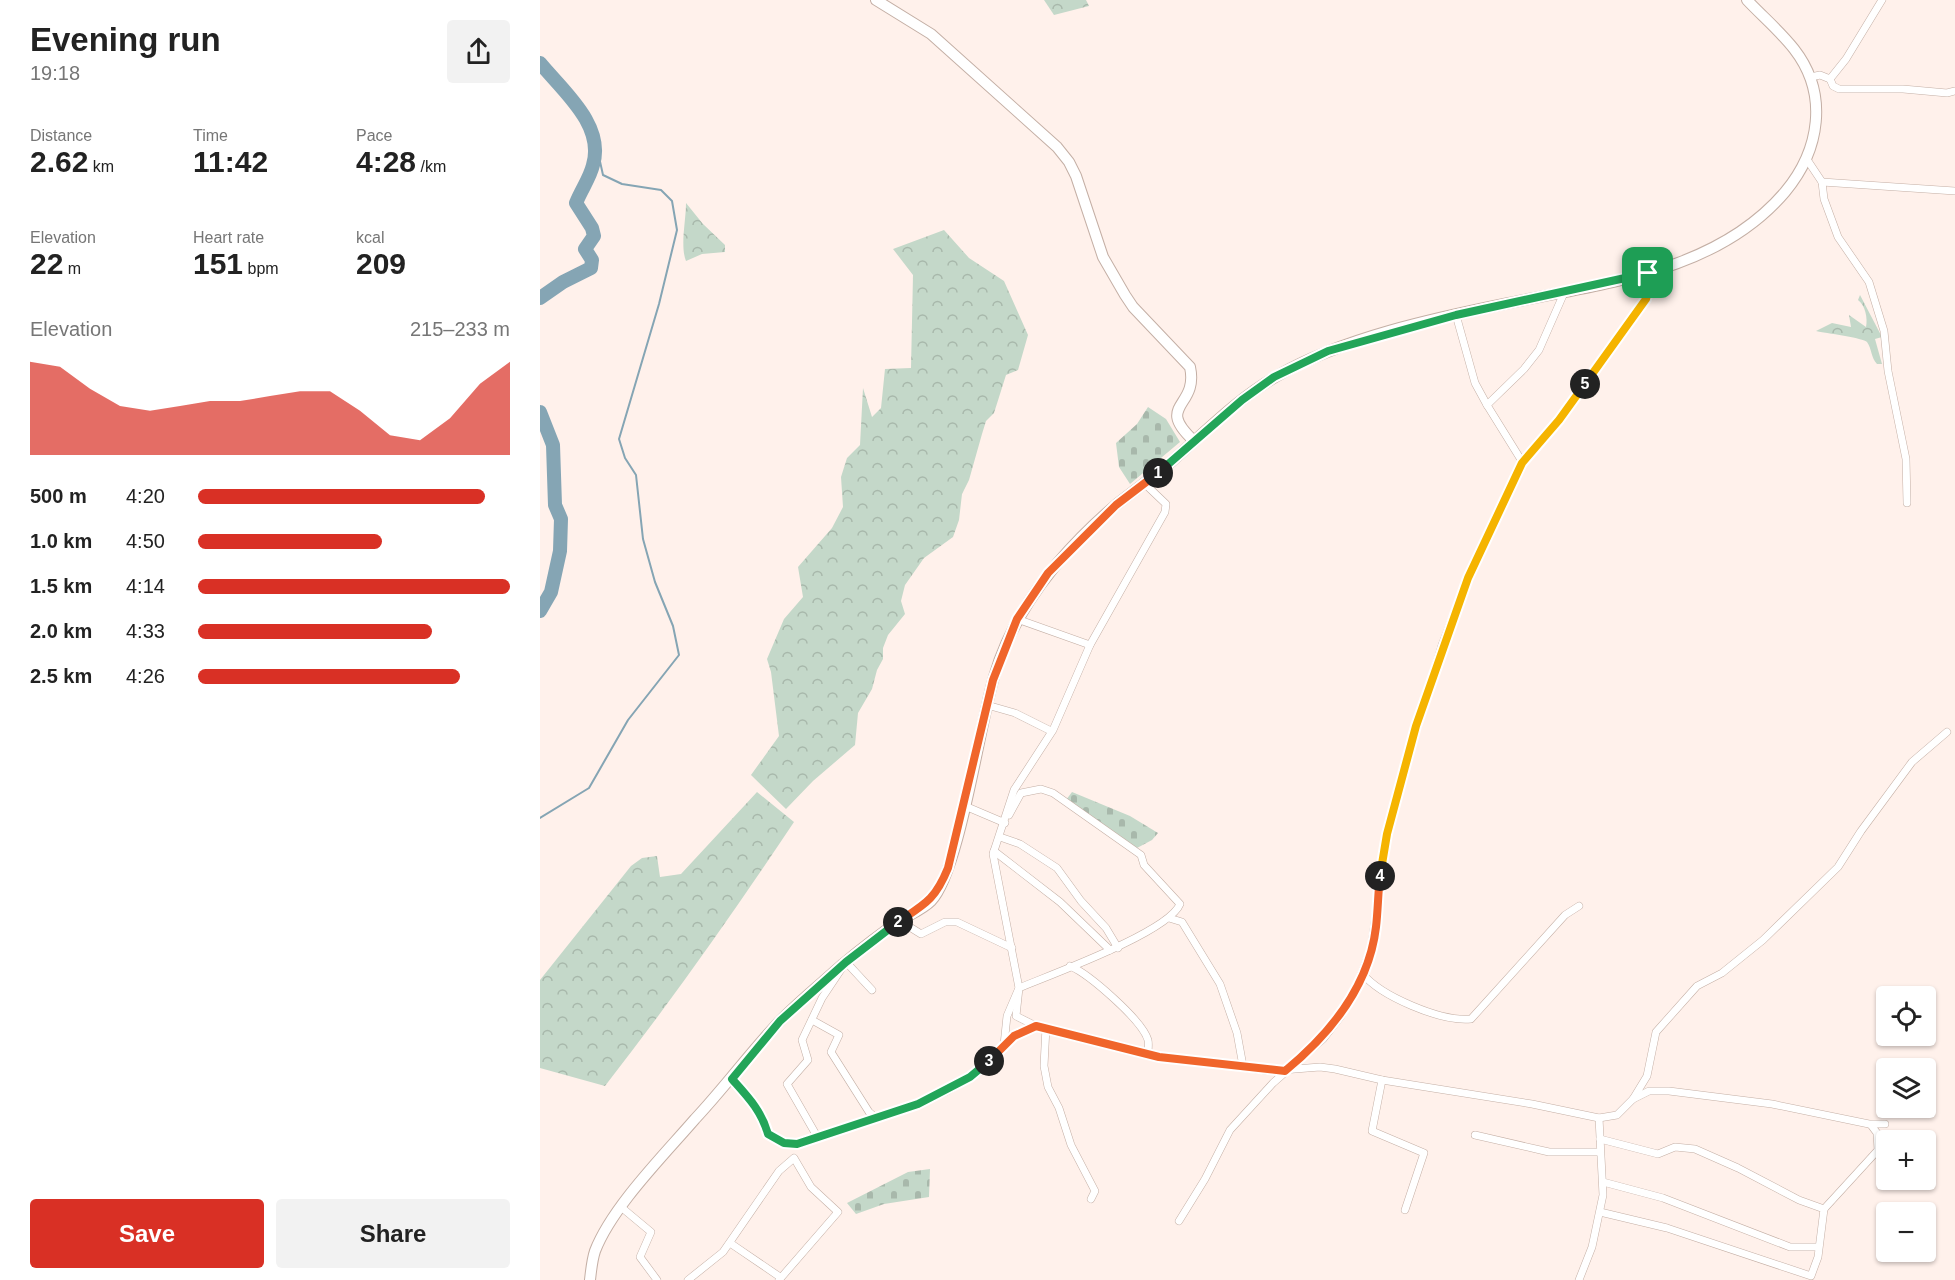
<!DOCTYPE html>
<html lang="en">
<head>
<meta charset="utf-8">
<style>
	body { margin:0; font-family:Arial,sans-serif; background:#f2f2f2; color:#222; height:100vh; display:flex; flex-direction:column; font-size:22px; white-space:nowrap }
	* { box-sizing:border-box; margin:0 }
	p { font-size:20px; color:#767676 }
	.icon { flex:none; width:33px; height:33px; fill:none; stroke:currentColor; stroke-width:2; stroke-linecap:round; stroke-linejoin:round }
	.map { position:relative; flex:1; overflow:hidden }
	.sheet { display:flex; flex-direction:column; background:#fff; width:540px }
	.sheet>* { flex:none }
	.buttons { position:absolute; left:1336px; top:986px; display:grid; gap:12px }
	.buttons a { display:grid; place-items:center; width:60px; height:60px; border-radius:6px; background:#fff; box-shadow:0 2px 4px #0004; font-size:30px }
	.pin { position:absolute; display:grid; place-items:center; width:51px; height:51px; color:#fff; margin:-26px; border-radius:12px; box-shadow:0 3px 9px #0006 }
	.km { position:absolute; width:30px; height:30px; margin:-15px; border-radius:50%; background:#222; color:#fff; font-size:16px; line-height:30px; text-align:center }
	.round { display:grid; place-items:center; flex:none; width:63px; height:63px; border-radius:6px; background:#f2f2f2 }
	.overview { display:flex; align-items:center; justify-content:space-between; height:102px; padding:0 30px }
	h1 { font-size:33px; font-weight:700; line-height:45px }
	.stats { display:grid; grid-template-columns:repeat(3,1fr); gap:9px; height:102px; padding:6px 30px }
	.stats div { display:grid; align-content:center }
	.stats b { font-size:30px; font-weight:700 }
	.stats small { font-size:16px; font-weight:400 }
	.stats p { font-size:16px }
	.chart { height:168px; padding:12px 30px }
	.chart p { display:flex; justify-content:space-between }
	.chart svg { width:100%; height:108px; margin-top:6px; fill:#d93025; opacity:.7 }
	.cta { display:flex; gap:12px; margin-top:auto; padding:12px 30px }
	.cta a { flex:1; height:69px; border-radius:6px; background:#d93025; color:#fff; font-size:24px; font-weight:700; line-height:69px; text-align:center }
	.cta a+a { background:#f2f2f2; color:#222 }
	ul { padding:0 30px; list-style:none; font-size:20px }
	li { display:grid; grid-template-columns:96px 72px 1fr; align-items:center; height:45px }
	li i { height:15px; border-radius:8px; background:#d93025 }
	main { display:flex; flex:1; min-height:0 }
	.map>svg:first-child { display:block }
	.forest { fill:url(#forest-crowns) }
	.cemetery { fill:url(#cemetery-stones) }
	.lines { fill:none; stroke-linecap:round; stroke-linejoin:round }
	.stream { stroke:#85a5b4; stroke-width:2 }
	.river { stroke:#85a5b4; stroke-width:14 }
	.minor-casing { stroke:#c4afa5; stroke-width:8 }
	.secondary-casing { stroke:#c4afa5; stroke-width:12 }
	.minor { stroke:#fff; stroke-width:7 }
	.secondary { stroke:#fff; stroke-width:10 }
	.split-1-casing { stroke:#fff; stroke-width:12 }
	.split-2-casing { stroke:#fff; stroke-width:12 }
	.split-3-casing { stroke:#fff; stroke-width:12 }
	.split-4-casing { stroke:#fff; stroke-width:12 }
	.split-5-casing { stroke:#fff; stroke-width:12 }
	.split-6-casing { stroke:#fff; stroke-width:12 }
	.split-1 { stroke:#22a559; stroke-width:8 }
	.split-2 { stroke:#f0652b; stroke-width:8 }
	.split-3 { stroke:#22a559; stroke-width:8 }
	.split-4 { stroke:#f0652b; stroke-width:8 }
	.split-5 { stroke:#f5b400; stroke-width:8 }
	.split-6 { stroke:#f5b400; stroke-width:8 }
</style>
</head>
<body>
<main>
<section class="sheet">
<div class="overview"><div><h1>Evening run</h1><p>19:18</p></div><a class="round"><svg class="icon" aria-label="share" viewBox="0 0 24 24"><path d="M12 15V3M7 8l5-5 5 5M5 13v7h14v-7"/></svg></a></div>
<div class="stats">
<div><p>Distance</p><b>2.62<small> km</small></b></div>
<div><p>Time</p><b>11:42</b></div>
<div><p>Pace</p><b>4:28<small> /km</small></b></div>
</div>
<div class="stats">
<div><p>Elevation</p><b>22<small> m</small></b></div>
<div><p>Heart rate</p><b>151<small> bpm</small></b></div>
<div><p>kcal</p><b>209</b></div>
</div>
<div class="chart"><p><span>Elevation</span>215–233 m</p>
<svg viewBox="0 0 160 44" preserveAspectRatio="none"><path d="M0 44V6L10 8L20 17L30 24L40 26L50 24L60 22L70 22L80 20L90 18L100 18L110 26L120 36L130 38L140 29L150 15L160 6V44z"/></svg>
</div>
<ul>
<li><b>500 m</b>4:20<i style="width:92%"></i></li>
<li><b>1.0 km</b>4:50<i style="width:59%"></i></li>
<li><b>1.5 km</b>4:14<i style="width:100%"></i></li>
<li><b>2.0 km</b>4:33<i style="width:75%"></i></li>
<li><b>2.5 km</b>4:26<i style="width:84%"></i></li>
</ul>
<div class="cta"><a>Save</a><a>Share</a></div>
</section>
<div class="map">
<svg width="1415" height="1280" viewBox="0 0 1415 1280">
	<defs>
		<pattern id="forest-crowns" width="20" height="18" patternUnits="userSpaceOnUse" patternTransform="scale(1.5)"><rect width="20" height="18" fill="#c4d8c9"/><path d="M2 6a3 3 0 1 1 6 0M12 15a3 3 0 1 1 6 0" fill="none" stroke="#a8b8ab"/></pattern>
		<pattern id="cemetery-stones" width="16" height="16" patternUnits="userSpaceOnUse" patternTransform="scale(1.5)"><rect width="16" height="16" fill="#c4d8c9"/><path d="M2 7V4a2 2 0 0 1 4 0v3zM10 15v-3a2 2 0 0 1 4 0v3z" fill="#a8b8ab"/></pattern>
	</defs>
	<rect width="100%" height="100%" fill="#fff1eb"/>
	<g class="forest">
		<path d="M 504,0 L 546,0 L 549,6 L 514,15 Z"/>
		<path d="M 146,203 L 163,224 L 185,245 L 185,252 L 162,254 L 146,261 C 140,246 146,221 146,203 Z"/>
		<path d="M 404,230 L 429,258 L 464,281 L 488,335 L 478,370 L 466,375 L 454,413 L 446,421 L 442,434 L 429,480 L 422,494 L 419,520 L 413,537 L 384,558 L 365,585 L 361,601 L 365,614 L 348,635 L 343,648 L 343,659 L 337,670 L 332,689 L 318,713 L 315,745 L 273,781 L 246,809 L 211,775 L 239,736 L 231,672 L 227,659 L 244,619 L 263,597 L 258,567 L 292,528 L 303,507 L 301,477 L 307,458 L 320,445 L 323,388 L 332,417 L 341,408 L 345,369 L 371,368 L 373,275 L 353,249 Z"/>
		<path d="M 1320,295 L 1342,337 L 1335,339 L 1342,364 L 1337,364 C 1331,358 1332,349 1327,342 C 1324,338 1285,333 1276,331 L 1292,323 L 1311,327 L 1309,315 L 1326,327 C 1328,318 1325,305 1318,300 Z"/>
		<path d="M 217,792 L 254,822 C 194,912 132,1000 65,1086 L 0,1068 L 0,980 L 91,866 L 102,858 L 117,856 L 120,877 L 141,874 Z"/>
	</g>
	<g class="cemetery">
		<path d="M 608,407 L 626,419 L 640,442 L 590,484 L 579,467 L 576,443 L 597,424 Z"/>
		<path d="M 532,792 L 590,816 L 618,833 L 612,840 L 597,848 L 526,800 Z"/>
		<path d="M 390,1169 L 389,1197 L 344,1204 L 316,1214 L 307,1203 L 368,1172 Z"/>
	</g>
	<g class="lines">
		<path class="stream" d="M 0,818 L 49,788 L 88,720 L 139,655 L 133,626 L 115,582 L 103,539 L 96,475 L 85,458 L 79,439 L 119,304 L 137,230 L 132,201 L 121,190 L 82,184 L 63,175 L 57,148"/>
		<g class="river">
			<path d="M 0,63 C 23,91 65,125 53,165 C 50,178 41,190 36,203 L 52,228 L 54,236 L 45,249 L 52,260 L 51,268 L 23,282 L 0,298"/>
			<path d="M 0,412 L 13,445 L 15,505 L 21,519 L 20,551 L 11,592 L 0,611"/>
		</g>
		<g class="minor-casing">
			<g id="minor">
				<path d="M 1271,77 L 1280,75 L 1290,79 L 1306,59 L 1342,0"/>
				<path d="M 1290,79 L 1293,86 L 1299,89 L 1363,89 L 1407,93 L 1415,91"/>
				<path d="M 1266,158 L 1282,182 L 1284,199 L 1298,237 L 1329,282 L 1344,331 L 1348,371 L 1366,459 L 1367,503"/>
				<path d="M 1282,182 L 1415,191"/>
				<path d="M 916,315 L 935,383 L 947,405"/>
				<path d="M 983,463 L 947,405 L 984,369 L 999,350 L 1024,293"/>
				<path d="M 550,645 L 625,512 L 626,504 L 605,484"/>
				<path d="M 447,705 L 475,713 L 511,731"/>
				<path d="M 425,806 L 465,823"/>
				<path d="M 469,815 L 481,793 L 501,789 L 513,793 L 601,855 L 604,865 L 640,904 C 629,932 510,975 479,988 L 476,1016 L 496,1026"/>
				<path d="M 460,837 L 480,844 L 517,868 L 541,901 L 566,928 L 578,948"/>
				<path d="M 454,851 L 520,902 L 570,950"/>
				<path d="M 629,918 L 642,922 L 680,984 L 697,1033 L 703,1066"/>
				<path d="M 360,921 L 381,934 L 405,922 L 417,922 L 472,948"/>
				<path d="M 530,966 C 549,974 602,1020 608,1040 C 609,1044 608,1050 608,1054"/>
				<path d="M 822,973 C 840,996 901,1022 931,1019 L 1025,915 L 1039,906"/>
				<path d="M 272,1020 L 299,1035 L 291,1052 L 329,1112 L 335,1117"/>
				<path d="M 506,1027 L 504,1066 L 508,1087 L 519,1108 L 531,1145 L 555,1191 L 551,1199"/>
				<path d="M 464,1045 L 467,1016 L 479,988 L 453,854 L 474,790 L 513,730 L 550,645 L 477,619"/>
				<path d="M 192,1079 C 208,1097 221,1110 228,1134 L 244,1143 L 257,1144 L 378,1104 L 407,1091 L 442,1070 L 474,1036 L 496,1026 L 619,1057 L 730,1071 L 780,1067 L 795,1069 L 842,1080 L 992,1104 L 1059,1118 L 1077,1115 L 1093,1099 L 1109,1091 L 1129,1091 L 1232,1104 L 1329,1124 L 1345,1124"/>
				<path d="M 842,1080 L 832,1131 L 884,1153 L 865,1210"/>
				<path d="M 1093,1099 L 1107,1076 L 1116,1032 L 1157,986 L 1182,973 L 1223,940 L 1298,867 L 1321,831 L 1372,762 L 1407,732"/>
				<path d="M 935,1135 L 1009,1152 L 1060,1152"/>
				<path d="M 278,1138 L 247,1084 L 268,1060 L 262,1040 L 282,998 L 306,962 L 332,990"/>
				<path d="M 1063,1182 L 1123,1198 L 1250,1247 L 1278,1247"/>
				<path d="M 81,1207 L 111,1232 L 100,1257 L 117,1280"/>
				<path d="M 1284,1209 L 1338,1150 L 1337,1133 L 1331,1125"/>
				<path d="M 1060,1212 L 1127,1228 L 1271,1276 L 1278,1257 L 1284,1209 L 1259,1200 L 1198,1168 L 1155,1149 L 1135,1147 L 1118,1154 L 1060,1139"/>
				<path d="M 639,1221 L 665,1179 L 690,1130 L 733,1083 L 783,1039 L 801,1016 L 815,991 L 831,949 L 847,834 L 869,754 L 902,645 L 928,578 L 983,463 L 1019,420 L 1106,299 L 1110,285 L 1108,273"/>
				<path d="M 190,1243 L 240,1277"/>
				<path d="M 148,1280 L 183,1252 L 239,1171 L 254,1158 L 271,1187 L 298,1212 L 239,1280"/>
				<path d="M 1039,1280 L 1052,1247 L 1063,1195 L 1059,1118"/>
			</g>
		</g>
		<g class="secondary-casing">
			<g id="secondary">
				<path d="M 336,0 L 391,34 L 517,147 L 529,162 L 536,176 L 563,257 L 585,295 L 593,307 L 650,367 C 659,408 614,404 654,441"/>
				<path d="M 50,1280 C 51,1271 52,1260 55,1251 C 72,1207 124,1155 155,1119 C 184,1088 209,1054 238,1023 C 258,1002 282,983 303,964 C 321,949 339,935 358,922 C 368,915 382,910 391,901 C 419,873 440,723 454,677 C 474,608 523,550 577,504 C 595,490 613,477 631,462 C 665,432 698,398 737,376 C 802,338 895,318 969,303 C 1065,283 1177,272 1245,192 C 1280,150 1289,94 1254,49 C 1240,31 1222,16 1207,0"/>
			</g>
		</g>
		<use href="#minor" class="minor"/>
		<use href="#secondary" class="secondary"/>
	</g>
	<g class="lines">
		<g class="split-1-casing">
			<path id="split-1" d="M 618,473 L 702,400 L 734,377 L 788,351 L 916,315 L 1108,273"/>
		</g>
		<g class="split-2-casing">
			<path id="split-2" d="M 358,922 C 385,904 395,900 408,868 L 453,680 L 477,619 L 508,573 L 576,505 L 618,473"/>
		</g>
		<g class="split-3-casing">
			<path id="split-3" d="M 358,922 L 306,962 L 240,1021 L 192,1079 C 208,1097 221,1110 228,1134 L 244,1143 L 257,1144 L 378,1104 L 430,1077 L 449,1061"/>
		</g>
		<g class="split-4-casing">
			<path id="split-4" d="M 449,1061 L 474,1036 L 496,1026 L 619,1057 L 745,1071 C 790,1034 829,987 836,927 C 838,910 838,893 840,876"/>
		</g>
		<g class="split-5-casing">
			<path id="split-5" d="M 840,876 L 847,834 L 876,726 L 928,578 L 982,463 L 1019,420 L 1045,384"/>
		</g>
		<g class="split-6-casing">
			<path id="split-6" d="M 1045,384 L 1106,299 L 1110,285 L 1108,273"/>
		</g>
		<use href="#split-1" class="split-1"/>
		<use href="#split-2" class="split-2"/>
		<use href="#split-3" class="split-3"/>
		<use href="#split-4" class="split-4"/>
		<use href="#split-5" class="split-5"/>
		<use href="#split-6" class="split-6"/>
	</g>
</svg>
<div class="buttons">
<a><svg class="icon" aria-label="locate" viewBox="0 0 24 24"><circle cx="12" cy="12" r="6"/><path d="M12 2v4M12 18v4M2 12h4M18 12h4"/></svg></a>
<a><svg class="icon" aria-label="layers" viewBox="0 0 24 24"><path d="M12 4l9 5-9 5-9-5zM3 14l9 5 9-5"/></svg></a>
<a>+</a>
<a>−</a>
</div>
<div class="pin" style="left:1108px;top:273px;background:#1e9e55"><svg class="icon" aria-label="arrive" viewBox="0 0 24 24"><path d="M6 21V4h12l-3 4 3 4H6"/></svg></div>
<b class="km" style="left:618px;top:473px">1</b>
<b class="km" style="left:358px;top:922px">2</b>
<b class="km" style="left:449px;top:1061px">3</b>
<b class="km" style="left:840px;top:876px">4</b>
<b class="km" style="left:1045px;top:384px">5</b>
</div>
</main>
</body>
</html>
